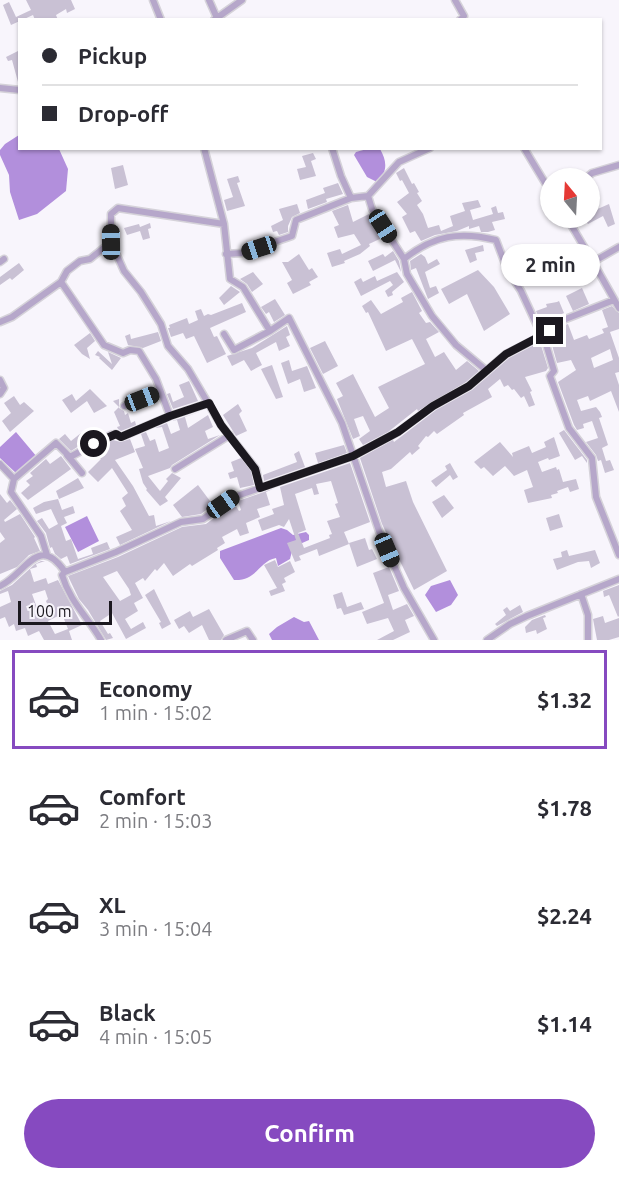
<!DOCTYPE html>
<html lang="en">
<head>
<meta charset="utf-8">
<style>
  body { margin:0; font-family:Ubuntu,sans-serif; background:#f2f2f3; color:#2b2b33; height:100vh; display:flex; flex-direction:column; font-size:22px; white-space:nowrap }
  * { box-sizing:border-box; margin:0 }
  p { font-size:20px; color:#7c7c81 }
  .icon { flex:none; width:33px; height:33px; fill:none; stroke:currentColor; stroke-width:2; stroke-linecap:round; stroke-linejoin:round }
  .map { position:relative; height:640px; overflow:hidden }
  .sheet { display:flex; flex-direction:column; background:#fff; flex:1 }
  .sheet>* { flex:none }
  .top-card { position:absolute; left:18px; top:18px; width:584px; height:132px; border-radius:0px; box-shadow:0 2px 4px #0004; display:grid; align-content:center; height:132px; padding:0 24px; background:#fff }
  .needle { width:39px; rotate:342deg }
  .tools { position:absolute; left:540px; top:168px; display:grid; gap:12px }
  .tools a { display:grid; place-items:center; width:60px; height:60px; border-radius:50%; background:#fff; box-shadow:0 2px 4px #0004; font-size:30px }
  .scale { position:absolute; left:18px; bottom:15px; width:94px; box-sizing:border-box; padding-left:6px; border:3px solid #1b181f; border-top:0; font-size:16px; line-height:21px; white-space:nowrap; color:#1b181f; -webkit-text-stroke:4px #f8f5fc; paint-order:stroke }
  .end { position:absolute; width:27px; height:27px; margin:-14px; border:8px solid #1b181f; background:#fff; box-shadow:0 0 0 3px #fff }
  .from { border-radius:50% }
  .bubble { position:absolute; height:42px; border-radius:21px; background:#fff; box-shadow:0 2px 4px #0004; font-size:20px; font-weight:700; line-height:42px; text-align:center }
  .car { position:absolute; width:18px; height:36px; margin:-18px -9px; border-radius:8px; box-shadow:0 0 4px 2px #0007; background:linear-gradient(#222 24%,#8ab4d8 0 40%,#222 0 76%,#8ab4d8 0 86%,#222 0) }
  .top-card b { display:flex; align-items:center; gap:21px; height:57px; font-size:22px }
  .top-card b+b { border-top:2px solid #e1e1e2 }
  .top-card i { width:15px; height:15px; background:#2b2b33 }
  ul { padding:10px 0 0; list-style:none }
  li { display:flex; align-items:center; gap:18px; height:99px; margin:0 12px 9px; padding:0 12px; border:3px solid transparent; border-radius:0px }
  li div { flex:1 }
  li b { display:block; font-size:22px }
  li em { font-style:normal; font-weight:700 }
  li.active { border-color:#864ac0 }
  li>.icon { width:54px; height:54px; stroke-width:1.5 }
  .primary-button { display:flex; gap:12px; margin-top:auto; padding:12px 24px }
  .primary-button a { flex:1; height:69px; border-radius:36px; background:#864ac0; color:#fff; font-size:24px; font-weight:700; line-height:69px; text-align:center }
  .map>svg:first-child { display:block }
  .water { fill:#b28fdc }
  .building { fill:#c9c1d4; fill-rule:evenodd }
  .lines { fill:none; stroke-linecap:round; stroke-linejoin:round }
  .minor-casing { stroke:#d5d2d9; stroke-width:9 }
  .minor { stroke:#b6a7ca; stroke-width:6 }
  .route { stroke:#1b181f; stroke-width:8 }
</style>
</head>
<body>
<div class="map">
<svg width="619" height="640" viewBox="0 0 619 640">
  <rect width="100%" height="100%" fill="#f8f5fc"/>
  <path class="water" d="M19,135L20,148L59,149L68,169L66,191L37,214L19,220L10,192L9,175L0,155V150L5,144Z
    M367,149H380C387,161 388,172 377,182L367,177L354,155L356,152Z
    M16,432L37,457L17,474L0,458V447Z
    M87,516L99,541L78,552L65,527Z
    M281,528L287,530L293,535L306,532L309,535V540L293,547L290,559L278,566L276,558C259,561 257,581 234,580L220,558V551Z
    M450,580L458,595L451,605L436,612L425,595L431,586Z
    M294,617L304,622L309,621L319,640H272L269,634L277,627Z"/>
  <path class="building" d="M26,0H71L75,9L67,13L66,9L56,15L58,20H35L33,15L11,25L3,5L9,2L16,17L31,10Z
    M20,50V81L18,82L12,60L8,61L6,57Z
    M313,153L316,159L311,161L316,176L300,180L297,169L306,167L302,156Z
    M123,165L128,185L115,189L111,168Z
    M404,168L412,184L414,183L419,192L417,193L422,201L417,205L423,214L428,228L439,225L441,231L453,226L450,216L465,211L462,203L478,200L481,207L470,210L473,220L493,214L491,208L496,206L498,213L503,212L505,219L492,222L495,230L488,232H481L479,226L469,229V226L457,231L435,235L421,241L415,231L410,233L402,217L407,214L397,202L409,193L402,180L400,181L396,173Z
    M238,176L240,182L237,183L245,206L227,211L224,200L233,197L227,179Z
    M338,183L343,194L326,199L327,202L308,209L306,200L325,193L323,188Z
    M590,202L593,211L609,204L615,224L608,227L603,216L588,224L583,218H590Z
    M297,204L300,213L292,217L288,226V232L279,235L277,231L273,232L271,226L283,220L279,209Z
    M348,205L353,222L369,214L384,237L369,244L370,246L360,254L344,261L345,263L332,267L327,253L340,249L342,254L361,245L354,234L338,238L334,227L339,225L332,211Z
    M150,223L151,228L148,229L150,238L143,240L140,231L127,235L124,228L139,224L140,227Z
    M483,245L484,251L475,253L477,260L470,263L465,250Z
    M393,251L399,261L401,272L395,260L373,271L368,261L383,254L385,257Z
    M299,254L309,270L312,268L318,277L309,282L311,285L293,294L287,283L292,280L282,262H288Z
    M421,254L425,257L428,264L437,259L440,264L425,272L430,288L436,286L439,293L428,299L416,268L411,270L410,261Z
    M19,263L24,270L12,280L10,278L0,285V277Z
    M589,265L595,275L576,286L570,273Z
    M478,270L494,287L510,314L484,331L467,294L449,304L441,289Z
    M253,272L263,284L252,292L247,284L240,279Z
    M397,272L404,282L392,292L393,295L388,297L385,291L393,285L390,281L361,296L354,282L361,278L363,282L375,276L377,281Z
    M231,286L240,292L224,305L219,298Z
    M582,288L589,304L573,311L566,296Z
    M412,292L422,311L419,313L426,323L430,322L439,332L426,339L435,357L444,352L456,370L467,361L479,371L466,382L418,411L417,409L388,432L363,445L359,439L370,431L363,416L354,419L360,436L353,439L337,399L343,396L336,383L353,374L375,417L389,408L378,387L425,364L412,339L386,351L368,312L366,313L362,306L371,300L381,314L403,302L401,298Z
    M275,299L285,315L274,322L269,312L266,314L261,307Z
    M557,302L559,301L564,313L549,320L544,329L536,311L547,307L546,304Z
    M242,303L246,312L210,328L214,337L217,336L226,354L207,363L194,336L186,339L183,333L171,337L168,328H170L169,325L187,318L189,324L198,320L195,311L201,309L204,316L208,314L211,315Z
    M612,306L619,313V329L610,332L619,358V372L615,373L619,385V412L611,391L590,401L588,396L577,400L581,411L596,407L600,412L602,417L599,418L608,445L602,448L606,461L610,460L614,470L605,473L601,460L598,461L596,455L586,442L598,438L592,421L583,424L584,428L577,430L574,425L558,382L576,370L571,360L557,363L550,338L555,334L557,328L568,324L574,340L587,335L589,339L604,333L602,329L608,327L602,310ZM610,349L613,360L594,368L591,358Z
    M287,326L290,335L286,337L290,346L279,351L276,342L256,353L262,365L251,371L244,360L232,366L227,356L252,348Z
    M158,332L161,341L143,348L128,345L125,336L130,334L131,339Z
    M90,333L95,341L87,348L90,359L82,354L74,345Z
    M325,341L338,366L323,374L310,348Z
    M540,342L548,368L546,371L525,377L532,391L530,392L535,405L529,407L524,396L521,398L514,389L512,390L508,385L504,387L500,379L488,389L492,397L463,413L464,415L437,434L434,431L428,437L426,436L418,446L420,448L412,455L410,452L391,469L382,472L386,487L406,481L413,502L447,571L414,590L382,524L360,458L393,440L394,442L436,410L472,390L509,358Z
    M98,351L112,364L108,352L121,358L112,370L99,358L100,357L95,355Z
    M289,360L292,371L307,366L316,388L304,392L300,379L288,384L281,363Z
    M272,365L283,397L276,399L261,369Z
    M189,381L198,401L173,409L167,394L170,393L173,402L184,397L179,385Z
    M90,389L107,406L94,413L87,401L71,413L62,400L72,394L76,401Z
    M14,396L20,405L24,402L34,411L10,432L2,421L11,413L4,403Z
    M119,399V408L124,411L125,415L128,413L131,423L135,421L136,425L121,431L118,429L117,427L120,426L114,412L119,407L113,401Z
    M238,404L242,411L239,414L247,431L236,436L223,415Z
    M202,411L185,417L188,428L208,415L213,427L205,431L208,439L220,435L172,465L170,468L148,476L160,491L168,481L166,479L172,473L181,478L165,497L168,501L160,506L146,490L147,489L143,483L139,469L143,468L135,449L145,446L141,434L146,432L150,441L155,439L159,452L169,448L162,427L155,428L167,423L171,434L180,430L177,420L172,421Z
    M564,430L587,460V463L582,456L575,460L559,433Z
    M81,433L85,438L77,444L79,446L71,451L59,439L65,434L71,441Z
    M554,437L560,456L549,460L548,458L538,462L542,472L556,467L557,470L559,469L563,482L576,479L579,489L570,492L568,487L557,491L558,493L551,495L552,498L528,503L524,490L533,487L527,470L514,476L505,466L493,476L484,467L481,469L474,462L500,442L513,457L512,453L529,446L532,453L546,447L544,442Z
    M130,439L135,452L115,460L133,486L149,516L154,515L156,526L171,521L120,545L116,537L132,530L120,511L126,506L122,498L128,493L112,468L98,482L88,472L101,459L98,457L107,450L104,445L113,440L121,442Z
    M344,445L347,453L318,463L315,453Z
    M299,451L305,467L264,481L263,475L297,462L294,454Z
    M61,456L71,469L28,500L21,493L30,485L26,481L33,476L30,473L46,459L50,464Z
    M241,458L251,471L254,485L240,488L237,477L230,479L228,473L234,471L231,462Z
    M350,463L370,522L344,532L349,544L319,556L317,549L299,556L301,560L295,562L287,543L296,540L289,519L284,527L279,525L262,531L258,520L274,514L272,509L284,505L280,487ZM331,481L338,503L335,504L340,517L327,521L332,534L329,535L330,538L304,548L298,533L306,530L295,494L312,488L314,495L319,494L316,484Z
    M450,463L458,477L453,480L450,475L436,487L431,481L447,470L445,466Z
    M78,478L84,488L59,499L56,491Z
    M198,485L213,505L201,514L182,517L173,505Z
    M275,488L266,492L270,505L257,509L260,517L246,523L249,533L240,536L237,529L222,537L225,543L217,548L218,550L192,566L190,564L173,576L164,563L157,571L155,569L145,581L143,578L135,583L143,598L134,603L138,611L125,619L131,629L143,622L146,628L126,639L112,613L100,621L108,634L110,633L113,638L106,640L88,610L79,599L68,576L118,557L182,527L206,524L234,503L239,511L241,510L238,501ZM117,571L129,589L131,595L120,601L103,577Z
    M0,494L7,503L10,500L17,509L4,520L5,522L20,514L35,537L34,538L40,551L29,555L17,567L0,574V543L5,539L0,532Z
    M444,495L454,508L442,518L432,502Z
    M58,499L62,510L73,506L75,513L64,517L67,523L61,526L66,541L71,539L78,559L93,554L91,548L107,542L110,549L70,564L67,556L61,559L55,554L52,547L50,548L46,533L37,521L42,518L49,529L58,524L51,509L36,514L33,508L44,502Z
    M559,514L563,527L550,531L546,518Z
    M365,538L369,550L372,549L377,559L357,567L349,543Z
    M567,550L569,556L595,550L600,563L591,568L589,561L578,562L557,570L553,559L562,557L561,552Z
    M275,560L278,567L290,561L295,572L284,578L286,582L282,584L285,591L271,596L269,591L277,588L264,565Z
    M41,561H45L36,564L37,567L30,569L34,582L46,578L48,584L58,580L82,625L69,631L72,640H44L39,631L28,636L25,628L16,631L14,624L9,627L5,617L0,619V607L11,602L8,591L0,594V591L12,585L35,564ZM45,590L48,599L46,601L50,611L40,616L32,594ZM62,614L68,629L55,634L48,621Z
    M389,567L399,591L388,595L393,610L407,604L414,616L405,620L410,632L393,640H377L394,631L388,618L367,624L362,612L384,603L373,573Z
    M619,585V616L618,617L609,595L604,597L603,591Z
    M154,589L171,624L162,629L159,623L161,622L145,595Z
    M342,592L347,607L361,602L364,609L344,615L341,608L337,609L333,595Z
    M520,605L523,612L497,626L495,624L506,615L503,610L507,607L510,611Z
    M209,609L224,635L221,640H209L202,625L189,633L184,626L179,629L174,620L190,611L193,617Z
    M545,615L546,617L543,618L547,629L537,634L536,630L526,633L525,627L532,620Z
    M603,616L605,623L619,618V637L609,640H597L593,619Z"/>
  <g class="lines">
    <defs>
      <path id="minor" d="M153,0L161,20
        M209,0L217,18
        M455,0L464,16L460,20
        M214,20L242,0
        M0,88L20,90
        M204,148L224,224L230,279L243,287L270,331L234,350L224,334
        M332,148L341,176L351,198
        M524,148L550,191
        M586,178L592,173L619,165
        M368,196L372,209L404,259L407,274L432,316L456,345L487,371
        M567,218L593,262L619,247
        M111,242V214L118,208L224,224
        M226,254L242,253L292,236L296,220L351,198L368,196L399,162L430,148
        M404,259C434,235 460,231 496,240L507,269L521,291L541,334
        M0,262L4,259
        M593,262L619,308
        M61,282L104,345L123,353L130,350L139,351L156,379L170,416
        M0,322L12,317L61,282L67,271L80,261L90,259L111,242L124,271L141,292L161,324L168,346L188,369L221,425L256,469L260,488
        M270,331L289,318L342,423L379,531L404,588L434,640
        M543,334L554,371L550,376L569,428L592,458L596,497L619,555
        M0,380L4,388L0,394
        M124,406L161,392
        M67,455L82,473
        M0,464L14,479L11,492L41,536L47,555
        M175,469L230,435
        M14,479L56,443L70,457L111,435L116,434L121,437L170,416L209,403
        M65,572L116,552L181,522L203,519L234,497L353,456L398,432L433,406L469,386L506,354L551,331L553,324L614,300
        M0,586C25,575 38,532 65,572L62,575C70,602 88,617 101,640
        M581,594L588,615V640
        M226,640L247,631L253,640
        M487,640L510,624L527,616L619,579"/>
    </defs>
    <use href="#minor" class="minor-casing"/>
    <use href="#minor" class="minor"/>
  </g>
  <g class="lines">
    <path class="route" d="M94,444L116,434L121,437L170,416L209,403L221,425L255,469L260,488L353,456L398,432L433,406L469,386L506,354L550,331"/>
  </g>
</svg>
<div class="tools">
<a><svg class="needle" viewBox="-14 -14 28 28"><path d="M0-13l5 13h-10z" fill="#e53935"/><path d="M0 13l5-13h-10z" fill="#7c7c81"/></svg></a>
</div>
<div class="scale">100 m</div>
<i class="end from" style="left:94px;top:444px"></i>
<i class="end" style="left:550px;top:331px"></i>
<div class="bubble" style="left:501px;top:244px;width:99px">2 min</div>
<i class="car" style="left:383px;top:226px;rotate:147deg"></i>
<i class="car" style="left:111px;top:242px;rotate:359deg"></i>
<i class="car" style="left:259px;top:248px;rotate:252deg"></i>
<i class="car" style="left:142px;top:399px;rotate:69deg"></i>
<i class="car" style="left:223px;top:504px;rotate:55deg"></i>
<i class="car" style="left:387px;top:550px;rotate:157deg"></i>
<div class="top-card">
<b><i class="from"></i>Pickup</b>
<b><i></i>Drop-off</b>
</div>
</div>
<section class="sheet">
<ul>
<li class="active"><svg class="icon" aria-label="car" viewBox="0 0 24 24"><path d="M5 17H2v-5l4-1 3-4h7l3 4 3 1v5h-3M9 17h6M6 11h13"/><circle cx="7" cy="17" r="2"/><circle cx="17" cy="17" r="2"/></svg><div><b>Economy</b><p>1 min · 15:02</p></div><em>$1.32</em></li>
<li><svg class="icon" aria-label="car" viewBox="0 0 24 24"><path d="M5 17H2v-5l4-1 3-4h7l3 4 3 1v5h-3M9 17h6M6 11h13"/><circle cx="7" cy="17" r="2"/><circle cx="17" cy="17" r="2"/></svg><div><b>Comfort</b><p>2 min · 15:03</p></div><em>$1.78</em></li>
<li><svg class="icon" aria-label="car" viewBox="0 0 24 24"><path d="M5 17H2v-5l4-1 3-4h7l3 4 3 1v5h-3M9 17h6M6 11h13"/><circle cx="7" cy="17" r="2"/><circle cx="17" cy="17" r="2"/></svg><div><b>XL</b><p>3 min · 15:04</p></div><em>$2.24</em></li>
<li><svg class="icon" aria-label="car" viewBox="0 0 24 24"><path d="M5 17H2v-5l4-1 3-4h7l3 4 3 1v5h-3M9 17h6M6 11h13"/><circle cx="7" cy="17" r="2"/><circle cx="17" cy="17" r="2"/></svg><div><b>Black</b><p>4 min · 15:05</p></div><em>$1.14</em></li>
</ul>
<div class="primary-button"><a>Confirm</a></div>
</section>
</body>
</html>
